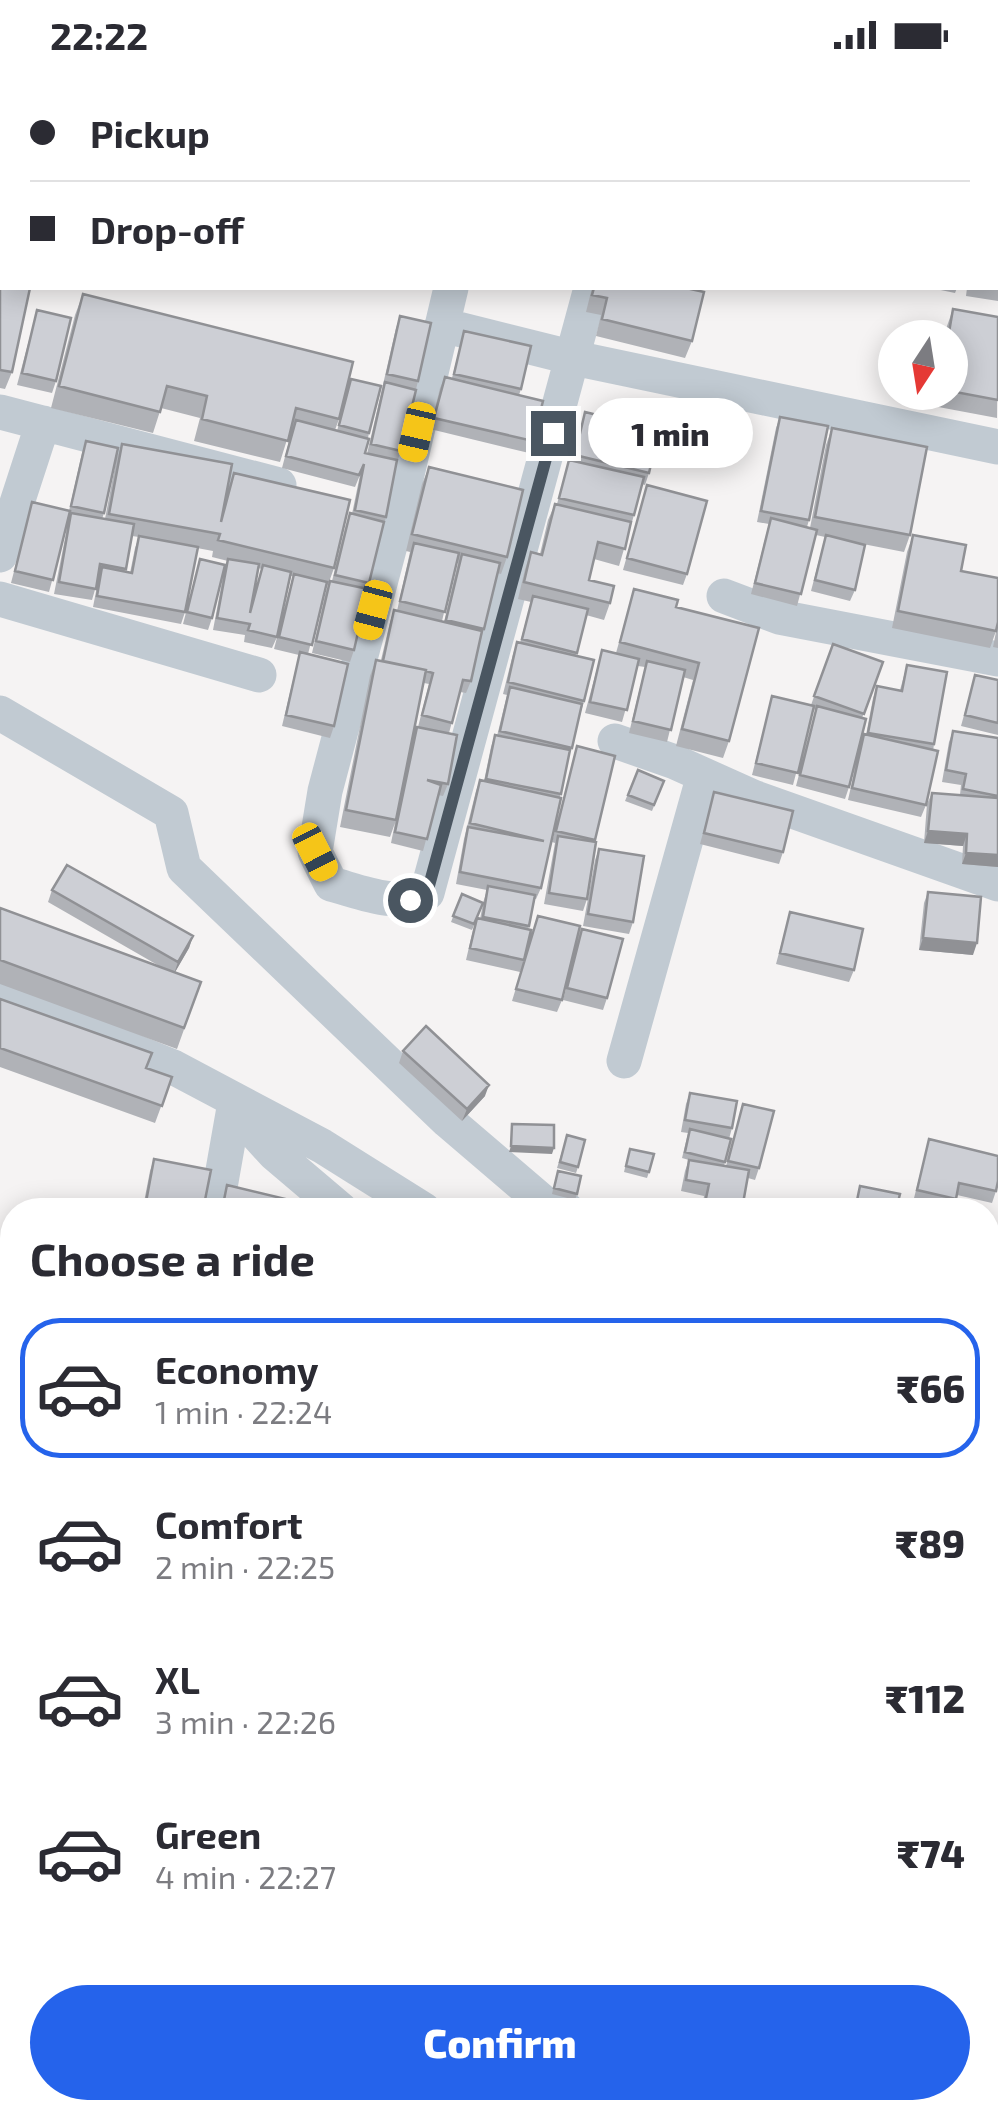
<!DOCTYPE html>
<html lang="en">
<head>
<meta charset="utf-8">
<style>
  body { margin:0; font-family:"Exo 2",sans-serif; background:#f2f2f3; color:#2b2b33; height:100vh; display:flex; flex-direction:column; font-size:38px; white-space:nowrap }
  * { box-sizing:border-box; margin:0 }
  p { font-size:32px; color:#7c7c81 }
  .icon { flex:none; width:55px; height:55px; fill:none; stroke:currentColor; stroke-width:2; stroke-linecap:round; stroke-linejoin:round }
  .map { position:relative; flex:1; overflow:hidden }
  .panel { position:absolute; left:0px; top:1128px; width:1000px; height:922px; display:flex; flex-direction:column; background:#fff; border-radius:40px 40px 0 0; box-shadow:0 5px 25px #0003 }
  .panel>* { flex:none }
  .banner { position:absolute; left:0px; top:0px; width:1000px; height:220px; box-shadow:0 5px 25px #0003; display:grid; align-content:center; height:220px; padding:0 30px; background:#fff }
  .needle { width:65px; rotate:192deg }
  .fabs { position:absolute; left:878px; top:250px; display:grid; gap:20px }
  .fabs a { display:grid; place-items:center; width:90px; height:90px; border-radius:50%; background:#fff; box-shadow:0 5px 25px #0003; font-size:50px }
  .end { position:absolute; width:45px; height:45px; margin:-22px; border:12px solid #4a5661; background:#fff; box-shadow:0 0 0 5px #fff }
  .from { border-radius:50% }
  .bubble { position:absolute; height:70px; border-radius:35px; background:#fff; box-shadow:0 5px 25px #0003; font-size:32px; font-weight:800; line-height:70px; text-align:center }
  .car { position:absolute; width:30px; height:60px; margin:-30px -15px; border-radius:12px; box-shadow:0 0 8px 2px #0007; background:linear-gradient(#f5c518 24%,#345 0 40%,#f5c518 0 76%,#345 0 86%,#f5c518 0) }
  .banner b { display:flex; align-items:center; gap:35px; height:95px; font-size:38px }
  .banner b+b { border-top:2px solid #e1e1e2 }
  .banner i { width:25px; height:25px; background:#2b2b33 }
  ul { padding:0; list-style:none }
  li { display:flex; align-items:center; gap:30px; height:140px; margin:0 20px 15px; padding:0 10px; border:5px solid transparent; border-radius:40px }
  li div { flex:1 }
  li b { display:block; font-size:38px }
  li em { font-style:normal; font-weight:800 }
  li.selected { border-color:#2563eb }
  li>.icon { width:90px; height:90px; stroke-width:1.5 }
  h2 { padding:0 30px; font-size:45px; line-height:120px }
  .cta { display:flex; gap:20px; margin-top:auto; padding:20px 30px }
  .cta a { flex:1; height:115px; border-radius:60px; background:#2563eb; color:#fff; font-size:40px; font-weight:800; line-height:115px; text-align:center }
  .status { display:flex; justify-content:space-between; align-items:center; height:70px; padding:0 50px; background:#fff; direction:ltr }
  .status svg { height:28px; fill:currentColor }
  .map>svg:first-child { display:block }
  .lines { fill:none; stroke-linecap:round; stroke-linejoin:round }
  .street { stroke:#c1cad2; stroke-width:35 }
  .wall { fill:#b0b2b7; fill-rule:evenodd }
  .shaded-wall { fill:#909195 }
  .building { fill:#cdcfd5; stroke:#909195; stroke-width:2.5 }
  .route { stroke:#4a5661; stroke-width:12 }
</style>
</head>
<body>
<div class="status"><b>22:22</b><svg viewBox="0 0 49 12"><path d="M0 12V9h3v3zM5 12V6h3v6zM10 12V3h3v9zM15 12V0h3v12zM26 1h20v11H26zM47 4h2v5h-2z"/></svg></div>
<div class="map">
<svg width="998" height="2049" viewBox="0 0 998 2049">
  <rect width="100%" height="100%" fill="#f5f3f3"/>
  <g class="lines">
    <path class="street" d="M242,0L253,2
      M502,2V0
      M645,2V0
      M451,218L392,468L325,721L315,782L331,814C364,823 395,837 427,823L591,218
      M442,255L574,288L998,377
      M0,342L279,415
      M0,485L43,353
      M724,526L779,547L998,589
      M0,529L259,605
      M0,643L171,743L184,798L448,1051L544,1133L567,1140
      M615,671L675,692L753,727L998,814
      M0,927L173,997L322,1076L424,1140
      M624,991L704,705
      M234,1039L275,1084L341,1140
      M216,1140L234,1038
      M0,1331L12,1333
      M988,1492L998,1348
      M0,1540L12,1543
      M270,2038L345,2049
      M742,2038L747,2049
      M821,2049L823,2038
      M894,2049L895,2044L964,2049"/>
  </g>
  <path class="wall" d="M757,0H838L837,2H757Z
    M0,147L12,302L5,319L0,318Z
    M998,172V231L966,226L967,218H998Z
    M592,218H699L692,271L685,288L596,266L601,245L586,242Z
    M931,218H957L955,223Z
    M83,224L339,349L335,360L337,361L351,309L369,363L365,383L367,384L396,258L400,246L418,311L401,381L397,392L386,447L367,519L354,580L350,592L312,583L326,522L330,511H332L346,455L350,443L352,444L360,405L355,417L282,398L292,360H290L280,392L194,371L200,348L161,338L153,363L51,338L75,245Z
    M953,239L998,247L997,348L933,336L936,322H950V268H945L947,256Z
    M37,240L56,311L52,323L17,315Z
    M464,261L521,319L519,325L533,371L529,383L430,359L440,318L445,307L452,308Z
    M585,342L649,403L645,415L642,414L634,445L619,496L594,489L589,510L610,533L604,550L586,545L576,586L584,631L568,688L541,818L536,829H535L528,860L526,884L538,846L562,930L557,942L512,931L523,895L520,902L466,890L473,860L477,848L480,849L483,834L472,860L451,852L462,824L483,833L487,820L456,814L464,769L476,721L480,710L484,711L491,677L495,665L497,666L507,625L503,624L513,584L517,572L520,573L531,532L518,529L525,499L531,482L540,484L548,450L555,434H557L569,390H572Z
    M780,347L809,450L807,457L810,458L826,375L832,358L910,465L904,482L863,474L855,520L850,531L811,521L825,467L816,465L797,536L751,524L769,454L757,452L776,358Z
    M86,371L116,390L122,374L224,435L234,403L334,498L328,515L326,514L308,584L334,656L330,668L282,656L299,585L274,579L293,506H291L277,567L272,578L244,572L245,565L213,560L224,501L228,491L212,487L213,481L197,478L185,542L181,554L93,537L99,506L92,530L54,524L69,448L49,522L11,513L32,432L69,441L82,383ZM116,391L105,449H102L104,443ZM132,466L139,467L135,478L130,503L125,502ZM258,498L262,499L252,531Z
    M429,397L507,487L501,504L497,503L471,611L466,623L460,622L449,663L448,714L443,726L438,725L423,781L391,773L395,753L390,767L340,757L370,606L376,590H381L390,552L394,540L397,541L410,482L406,481L422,414ZM456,493H458L444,552L442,551ZM424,613L429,614L418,657L427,659L417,657L412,669Z
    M647,415L687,504L683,515L623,500Z
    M913,465L961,501L996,561L990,578L892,558L907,482Z
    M200,489L212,548L208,560L183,554Z
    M634,519L676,537L729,671L723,688L676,676L693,610L683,607L667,672L629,663L645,597L638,596L622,652L585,643L602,580L616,583Z
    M998,552V578L993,577Z
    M833,574L883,592L862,648L849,717L845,729L796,716L816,640L813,639L793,715L752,705L772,626L811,635Z
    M907,595L934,674L926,735L921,747L848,730L860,676L864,664L866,665L873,628L877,616L900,620Z
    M975,605L998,610V665L961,656Z
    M953,661L998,668V797L962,794L963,776L924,773L927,734L932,723L960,725L961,715L942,712L949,672Z
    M577,676L615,686L594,772L587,829L583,841L544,834L555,773L552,772Z
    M638,700L664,711L652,741L625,731Z
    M714,722L783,782L779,794L700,774Z
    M599,779L633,852L629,864L583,856L595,790Z
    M52,820L193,866L189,878L175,902L201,912L177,979L0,914V838L161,897L48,832Z
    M928,822L973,885L919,880L924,833Z
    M790,842L854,900L849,912L776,894Z
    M582,859L607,928L603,940L563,930Z
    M0,929L146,998L172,1007L155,1053L0,997Z
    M403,981L485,1026L462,1051L399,993Z
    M690,1023L732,1058L729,1069H731L724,1096H726L743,1034L759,1098L755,1110L748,1108L742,1140H702L704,1126L681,1121L685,1101L689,1090L682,1088L688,1063L681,1062L686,1034Z
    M567,1065L578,1097L576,1103L557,1098Z
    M929,1069L996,1121L992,1133L957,1125L952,1140H949L913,1132Z
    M628,1085L649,1102L647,1108L624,1102Z
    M154,1089L203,1140H135L139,1131L144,1132L150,1101Z
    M556,1107L577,1124L575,1130L552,1124Z
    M0,1205L11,1294L7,1306L0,1304Z
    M0,1335L12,1338V1444L0,1441Z
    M993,1609H998V1733L988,1731V1713L995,1676L988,1675V1631Z
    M0,1881L12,1883V1980L0,1978Z
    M998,1923V1981L988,1979Z
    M998,1999V2049H968L971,2040L976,2041V2038H988Z
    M334,2038H352L351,2042Z
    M396,2038H431L429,2044Z
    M432,2038H490L487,2048Z
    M525,2038H559L557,2044Z
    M611,2038H672L668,2049H661Z
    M943,2038H970L967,2045L943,2040Z"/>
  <path class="shaded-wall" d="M928,761L967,764L963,776L924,773Z
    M966,783L998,785V797L962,794Z
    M193,866L189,878L174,904L178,892Z
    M923,868L977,873L973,885L919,880Z
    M489,1015L485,1026L462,1051L467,1039Z
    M511,1076L554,1078L552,1084L509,1082Z"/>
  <path class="building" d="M133,0H152L162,2H133Z
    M414,0H457L456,2H414Z
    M461,0H502L501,2H460Z
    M540,0H618L617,2H539Z
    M759,0H801L800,2H763L759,1Z
    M0,147L2,148V218H30L12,302L0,300Z
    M594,218H686L704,222L692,271L602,249L607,228L592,225Z
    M83,224L353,292L339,349L296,338L288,371L202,349L207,326L167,316L160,342L59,316Z
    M953,239L998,247V330L950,321V268H948Z
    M37,240L71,248L56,311L22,303Z
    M400,246L431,253L418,311L387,304Z
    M464,261L531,276L521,319L454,304Z
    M445,307L543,331L533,371L434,348Z
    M351,309L381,316L369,363L339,355Z
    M385,312L416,320L401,381L371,374Z
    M585,342L659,360L649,403L575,385Z
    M780,347L828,356L809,450L761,441Z
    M296,350L369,369L365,383L397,390L386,447L355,440L364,394L359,405L286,386Z
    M832,358L927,377L910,465L815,447Z
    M86,371L118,378L104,443L71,436Z
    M122,374L232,394L221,452L234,403L350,430L334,498L218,470L220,464L109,444Z
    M569,390L644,407L634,445L559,428Z
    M429,397L523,420L507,487L412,464Z
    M647,415L707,431L687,504L627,488Z
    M32,432L70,441L53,510L15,501Z
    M555,434L631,452L625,479L598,472L589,510L614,516L610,533L524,512L531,482L542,485Z
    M71,443L134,454L126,499L100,494L96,519L59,512Z
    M350,443L384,452L369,513L335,505Z
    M771,448L817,460L801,524L755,513Z
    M826,465L865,475L855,520L815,510Z
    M913,465L966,475L961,501L998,508V552L996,561L898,541Z
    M139,466L198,477L185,542L97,526L102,497L132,503Z
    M414,473L459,483L445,542L400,531Z
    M462,484L500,493L484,559L446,550Z
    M200,489L225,495L212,548L187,542Z
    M228,489L259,494L250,543L263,495L291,502L277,567L248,560L250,554L217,548Z
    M294,504L327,512L312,575L279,567Z
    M330,511L368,519L354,580L316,571Z
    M634,519L678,530L676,537L759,558L729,671L682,659L699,593L620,572Z
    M533,526L588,539L577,583L522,569Z
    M394,540L482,561L471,611L463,610L452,653L422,645L433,603L426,601V600L383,591Z
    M517,572L594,590L584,631L508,612Z
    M833,574L883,592L864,644L814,626Z
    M602,580L639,589L627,640L590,632Z
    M300,582L348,594L334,656L286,645Z
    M376,590L426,600L396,750L346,740Z
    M647,591L685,600L671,660L633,651Z
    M907,595L947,602L934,674L868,663L877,616L902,621Z
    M975,605L998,610V653L965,645Z
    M510,617L582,634L572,678L500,661Z
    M772,626L814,636L798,703L756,693Z
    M817,636L866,649L849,717L800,705Z
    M417,657L457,665L448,714L427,710L441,715L427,769L395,762Z
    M953,661L998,668V726L963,719L966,704L946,700Z
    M864,664L938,681L926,735L852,718Z
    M495,665L570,680L561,724L486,709Z
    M577,676L615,686L595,770L556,761Z
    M638,700L664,711L654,735L628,725Z
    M480,710L561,728L541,818L460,802L468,757L544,771L470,753Z
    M714,722L793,741L783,782L704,763Z
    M932,723L998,728V785L966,783L967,764L928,761Z
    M558,766L596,772L587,829L549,823Z
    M599,779L644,786L633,852L588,844Z
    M67,795L193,866L178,892L52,820Z
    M488,816L535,825L529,856L483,847Z
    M928,822L981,827L977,873L923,868Z
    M462,824L483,833L474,854L453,846Z
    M0,838L201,912L184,958L0,890Z
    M790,842L863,859L854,900L780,883Z
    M538,846L580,856L562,930L516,919Z
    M477,848L531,860L524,890L470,878Z
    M582,859L623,869L607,928L567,918Z
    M0,929L152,983L146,998L172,1007L162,1036L0,978Z
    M426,956L489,1015L467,1039L403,981Z
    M690,1023L737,1031L732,1058L685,1050Z
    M743,1034L774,1041L759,1098L728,1091Z
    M512,1054L554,1055V1078L511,1076Z
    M690,1059L731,1069L725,1092L685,1082Z
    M567,1065L585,1070L578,1097L560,1092Z
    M929,1069L998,1086V1111L996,1121L959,1113L956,1129L917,1120Z
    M630,1079L654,1084L649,1102L626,1096Z
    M154,1089L211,1100L203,1140H192L146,1132Z
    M689,1090L749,1100L742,1139L705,1133L709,1114L686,1110Z
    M558,1101L581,1106L577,1124L554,1118Z
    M227,1115L306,1134L305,1140H222Z
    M860,1116L900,1124L896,1140H855Z
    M139,1131L184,1140H137Z
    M988,1184L997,1185L990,1227H988Z
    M0,1205L12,1208L11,1294L0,1292Z
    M988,1227L998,1228V1240L988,1305Z
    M0,1335L12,1338V1426L0,1423Z
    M993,1609H998V1664L988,1663V1645Z
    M998,1670V1715L991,1714Z
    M988,1818L998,1820V1834L991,1873H988Z
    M0,1881L12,1883V1962L0,1960Z
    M998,1933V1968L991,1967Z
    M0,1992L12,1994V2038H44L42,2049H0Z
    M988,1997L998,1999V2041L979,2038H988Z
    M55,2038H108L106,2049H54Z
    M128,2038H169L167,2049H126Z
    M174,2038H216L214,2049H172Z
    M250,2038H274L329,2049H248Z
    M676,2038H724L721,2049H673Z
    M770,2038H818L815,2049H780L768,2046Z
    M971,2040L998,2047V2049H969Z
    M841,2043L857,2049H839Z"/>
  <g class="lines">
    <path class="route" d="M410,830L427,823L553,363"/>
  </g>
</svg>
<div class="fabs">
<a><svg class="needle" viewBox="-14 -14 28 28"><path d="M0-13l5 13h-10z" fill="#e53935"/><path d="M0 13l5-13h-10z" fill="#7c7c81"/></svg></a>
</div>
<i class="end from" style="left:410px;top:830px"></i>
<i class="end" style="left:553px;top:363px"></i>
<div class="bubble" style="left:588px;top:328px;width:165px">1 min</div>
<i class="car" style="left:417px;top:362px;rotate:193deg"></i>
<i class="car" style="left:373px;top:540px;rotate:195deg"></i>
<i class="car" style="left:315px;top:782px;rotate:153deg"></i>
<div class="banner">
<b><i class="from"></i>Pickup</b>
<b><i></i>Drop-off</b>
</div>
<section class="panel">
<h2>Choose a ride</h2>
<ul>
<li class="selected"><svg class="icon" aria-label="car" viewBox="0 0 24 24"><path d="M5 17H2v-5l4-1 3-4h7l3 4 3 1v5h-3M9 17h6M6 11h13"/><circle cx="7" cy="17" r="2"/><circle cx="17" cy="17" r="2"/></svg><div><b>Economy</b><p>1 min · 22:24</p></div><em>₹66</em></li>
<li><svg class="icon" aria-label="car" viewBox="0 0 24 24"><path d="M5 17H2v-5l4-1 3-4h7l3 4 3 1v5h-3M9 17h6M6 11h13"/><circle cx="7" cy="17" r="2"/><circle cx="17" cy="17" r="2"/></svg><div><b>Comfort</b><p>2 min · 22:25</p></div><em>₹89</em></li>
<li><svg class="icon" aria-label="car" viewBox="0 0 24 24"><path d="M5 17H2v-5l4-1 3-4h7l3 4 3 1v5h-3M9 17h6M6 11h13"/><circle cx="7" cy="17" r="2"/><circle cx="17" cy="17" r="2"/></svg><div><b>XL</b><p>3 min · 22:26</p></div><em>₹112</em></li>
<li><svg class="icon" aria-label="car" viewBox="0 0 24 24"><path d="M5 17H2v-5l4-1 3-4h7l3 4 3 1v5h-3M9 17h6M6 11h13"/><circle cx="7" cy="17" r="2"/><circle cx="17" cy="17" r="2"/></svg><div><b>Green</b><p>4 min · 22:27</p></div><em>₹74</em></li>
</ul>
<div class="cta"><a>Confirm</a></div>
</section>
</div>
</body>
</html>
